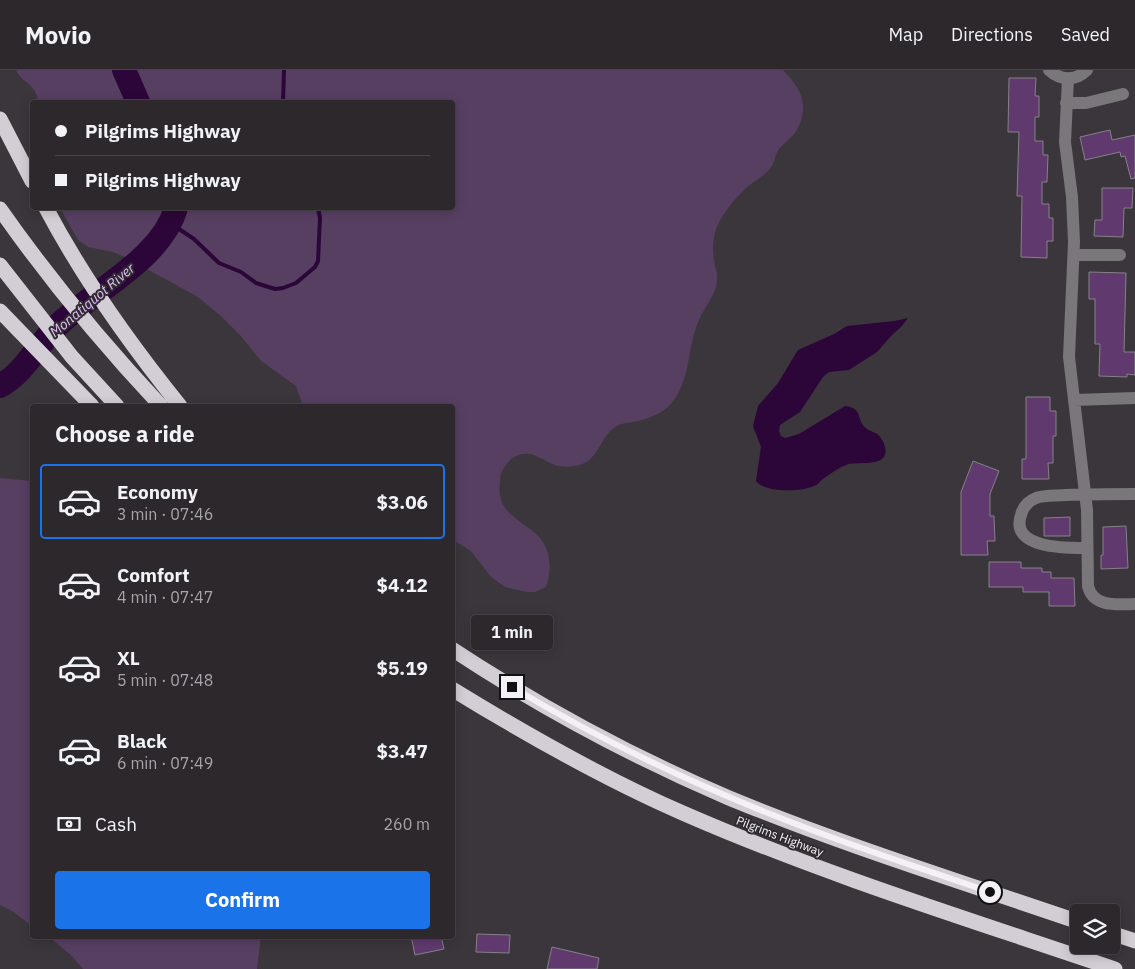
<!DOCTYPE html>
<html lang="en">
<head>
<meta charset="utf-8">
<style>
  body { margin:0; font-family:"IBM Plex Sans",sans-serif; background:#343034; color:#f1f3f6; height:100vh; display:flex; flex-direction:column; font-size:19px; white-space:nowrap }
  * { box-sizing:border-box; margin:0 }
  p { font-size:16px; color:#a6a6a9 }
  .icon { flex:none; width:28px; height:28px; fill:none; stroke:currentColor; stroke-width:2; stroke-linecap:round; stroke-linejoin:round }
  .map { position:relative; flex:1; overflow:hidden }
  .details { position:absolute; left:30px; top:334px; width:425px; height:535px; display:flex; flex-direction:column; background:#2c282c; border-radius:5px; box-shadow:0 2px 12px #0003,0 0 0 1px #484448 }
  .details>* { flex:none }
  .hud { position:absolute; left:30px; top:30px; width:425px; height:110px; border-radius:5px; box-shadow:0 2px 12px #0003,0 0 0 1px #484448; display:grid; align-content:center; height:110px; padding:0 25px; background:#2c282c }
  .tools { position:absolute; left:1070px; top:834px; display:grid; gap:10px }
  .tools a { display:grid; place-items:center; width:50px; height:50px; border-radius:5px; background:#2c282c; box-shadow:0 2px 12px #0003,0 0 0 1px #484448; font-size:25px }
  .end { position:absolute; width:22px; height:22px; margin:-11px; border:6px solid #f3f1f5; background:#111; box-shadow:0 0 0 2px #111 }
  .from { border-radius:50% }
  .bubble { position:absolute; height:35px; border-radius:5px; background:#2c282c; box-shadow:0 2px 12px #0003,0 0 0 1px #484448; font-size:16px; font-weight:800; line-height:35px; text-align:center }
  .hud b { display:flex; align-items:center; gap:18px; height:48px; font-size:19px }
  .hud b+b { border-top:1px solid #484448 }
  .hud i { width:12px; height:12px; background:#f1f3f6 }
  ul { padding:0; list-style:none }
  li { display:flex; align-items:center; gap:15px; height:75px; margin:0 10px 8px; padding:0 15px; border:2px solid transparent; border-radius:5px }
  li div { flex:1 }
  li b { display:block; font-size:19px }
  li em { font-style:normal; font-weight:800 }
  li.on { border-color:#1a73e8 }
  li>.icon { width:45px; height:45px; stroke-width:1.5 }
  h2 { padding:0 25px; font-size:22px; line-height:60px }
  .pay { display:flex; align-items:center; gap:12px; height:55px; padding:0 25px; font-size:19px }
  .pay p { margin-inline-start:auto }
  .primary-button { display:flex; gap:10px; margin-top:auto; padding:10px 25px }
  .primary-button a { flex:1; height:58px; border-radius:5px; background:#1a73e8; color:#fff; font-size:20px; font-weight:800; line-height:58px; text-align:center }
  header { display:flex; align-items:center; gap:30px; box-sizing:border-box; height:70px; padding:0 25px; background:#2c282c; border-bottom:1px solid #484448 }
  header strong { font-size:24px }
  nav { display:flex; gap:28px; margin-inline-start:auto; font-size:18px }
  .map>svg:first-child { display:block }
  .green { fill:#573f62 }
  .water { fill:#2c0639 }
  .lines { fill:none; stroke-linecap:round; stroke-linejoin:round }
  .stream { stroke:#2c0639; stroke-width:4 }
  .river { stroke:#2c0639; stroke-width:24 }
  .building { fill:#603a6f; stroke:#858187 }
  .minor { stroke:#79777a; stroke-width:12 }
  .highway { stroke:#d3ced5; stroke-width:15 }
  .route { stroke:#f3f1f5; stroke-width:6 }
  .labels { text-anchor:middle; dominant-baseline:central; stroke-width:4; stroke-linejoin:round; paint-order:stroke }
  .street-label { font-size:12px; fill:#f3f1f5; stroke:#2f2c31 }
  .water-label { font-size:14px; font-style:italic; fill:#e8bbfb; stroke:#2f2c31 }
</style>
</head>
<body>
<header>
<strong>Movio</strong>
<nav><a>Map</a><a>Directions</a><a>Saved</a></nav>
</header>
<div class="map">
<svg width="1135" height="899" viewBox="0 0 1135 899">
  <rect width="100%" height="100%" fill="#3a363b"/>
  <path class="green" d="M16,0H783C801,19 810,34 797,60C793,67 784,73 779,79C775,84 775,91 772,96C765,106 754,111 746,118C738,126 728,137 722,147C713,161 712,175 714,191C715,197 718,203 717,209C717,224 705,236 699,250C686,278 692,313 668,337C659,345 644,350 633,352C629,353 623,353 619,355C599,363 600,395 573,396C567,397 560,397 555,395C549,393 544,389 538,387C523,379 508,387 502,402C500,405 500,410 500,413C496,444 521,449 539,467C551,480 552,501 546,517L535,522H527L505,517L491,507L471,481L453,470L452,336H303L296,316L261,291L240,265L223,248L198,227L125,187L113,182L88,177L78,170L60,138H452V32H39C34,11 22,14 16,0Z
    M0,408L32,411V856L12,841L0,835Z
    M48,866H261L257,899H83L72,886Z"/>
  <path class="water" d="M908,248L902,256L891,266L877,282L849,300L829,302L823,307L800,342L780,355L779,361L781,366L785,368L799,364L845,336C864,338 855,350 867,359C870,361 874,362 877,364C881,367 884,372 885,377C890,399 857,390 846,395C838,398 830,404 823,409C820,411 818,415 814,416C801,422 765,423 756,411L761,377L753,356L758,336L778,313L798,280L834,264L847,256L894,251Z"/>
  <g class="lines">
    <path class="stream" d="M283,32L284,0
      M170,153L194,169L219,193L241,202L256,213L275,219L283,218L296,213L315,197L318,191L320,148L318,138"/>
    <path class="river" d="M124,0L138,32
      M0,316C25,302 36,277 55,258C92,221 161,190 176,138"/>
  </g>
  <path class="building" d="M1009,8H1036L1035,26H1039V47H1035V71H1043V85H1048L1047,112H1042V134H1049V148H1053V171H1047V188L1021,187L1022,126H1017L1019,62H1008Z
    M1110,60L1112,70L1135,65V108L1131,109L1125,86L1121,87L1120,82L1085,90L1080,67Z
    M1102,118H1133L1132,138H1124L1123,167L1094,166L1095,150H1102Z
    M1089,202L1126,203L1124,282H1135V305L1127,304V307L1099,306L1100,274H1095V229H1089Z
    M1026,327H1050V341H1056V366H1053V393H1048L1049,409H1022V389H1026Z
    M973,391L999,401L990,424V446H994L995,471H987L988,485H961V422Z
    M1070,447V466H1044V448Z
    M1126,456L1128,498L1101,499V485H1103V457Z
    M989,492H1021V498H1042V502H1051V508H1074L1075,536H1049V522H1023V517H989Z
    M477,864L510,865L509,883L476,882Z
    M411,866H441L444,879L415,885Z
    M552,877L599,888L597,899H547Z"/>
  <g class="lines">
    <path class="minor" d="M1049,0C1061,11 1076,11 1087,0
      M1068,9L1065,72L1072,127L1074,172L1069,287L1087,440L1088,516C1093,538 1118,534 1135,534
      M1066,33H1086L1123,24
      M1074,185H1120
      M1074,330L1135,328
      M1087,478C1068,478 1009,479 1021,445C1023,437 1028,431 1036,428C1045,425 1056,426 1066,425C1089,424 1112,424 1135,424"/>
    <path class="highway" d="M0,49L32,111
      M46,138C83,208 130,274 180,336
      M0,139C49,209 103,274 161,336
      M0,195L72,287L117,336
      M0,241L92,336
      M452,579C540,637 633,687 729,728C843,775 962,812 1079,852
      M452,619C527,665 604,709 685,744C825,805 971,850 1115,899
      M1111,863L1135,871"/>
  </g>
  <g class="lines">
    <path class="route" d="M512,617C595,667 682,709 773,745C844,774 918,797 990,822"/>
  </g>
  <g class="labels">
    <g class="street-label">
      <text transform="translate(780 766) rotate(21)">Pilgrims Highway</text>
    </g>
    <g class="water-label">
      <text transform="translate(92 230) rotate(-40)">Monatiquot River</text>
    </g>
  </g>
</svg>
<div class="tools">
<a><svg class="icon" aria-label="layers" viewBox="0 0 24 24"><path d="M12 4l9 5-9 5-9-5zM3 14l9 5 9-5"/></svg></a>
</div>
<i class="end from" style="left:990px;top:822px"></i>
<i class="end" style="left:512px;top:617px"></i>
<div class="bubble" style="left:471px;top:545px;width:82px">1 min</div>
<div class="hud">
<b><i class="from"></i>Pilgrims Highway</b>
<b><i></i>Pilgrims Highway</b>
</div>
<section class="details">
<h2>Choose a ride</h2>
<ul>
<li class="on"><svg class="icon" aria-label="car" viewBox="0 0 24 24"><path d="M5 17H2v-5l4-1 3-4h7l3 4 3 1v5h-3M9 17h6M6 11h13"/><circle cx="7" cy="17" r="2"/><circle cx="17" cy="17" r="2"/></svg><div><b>Economy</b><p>3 min · 07:46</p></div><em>$3.06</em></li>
<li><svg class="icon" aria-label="car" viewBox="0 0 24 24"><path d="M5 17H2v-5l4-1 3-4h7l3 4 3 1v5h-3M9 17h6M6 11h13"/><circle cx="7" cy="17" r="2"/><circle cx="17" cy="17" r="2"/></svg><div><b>Comfort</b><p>4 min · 07:47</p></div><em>$4.12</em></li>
<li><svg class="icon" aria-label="car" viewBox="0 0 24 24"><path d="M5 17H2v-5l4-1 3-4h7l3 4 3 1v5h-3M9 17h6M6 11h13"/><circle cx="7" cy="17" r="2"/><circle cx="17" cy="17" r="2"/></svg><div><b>XL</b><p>5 min · 07:48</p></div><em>$5.19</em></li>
<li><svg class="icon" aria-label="car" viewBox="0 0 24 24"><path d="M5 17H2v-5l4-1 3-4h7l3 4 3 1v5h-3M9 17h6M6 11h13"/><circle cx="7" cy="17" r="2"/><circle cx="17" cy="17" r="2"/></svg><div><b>Black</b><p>6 min · 07:49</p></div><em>$3.47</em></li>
</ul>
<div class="pay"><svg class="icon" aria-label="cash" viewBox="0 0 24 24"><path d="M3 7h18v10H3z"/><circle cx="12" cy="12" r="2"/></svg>Cash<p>260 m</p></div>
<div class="primary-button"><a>Confirm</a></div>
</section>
</div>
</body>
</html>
